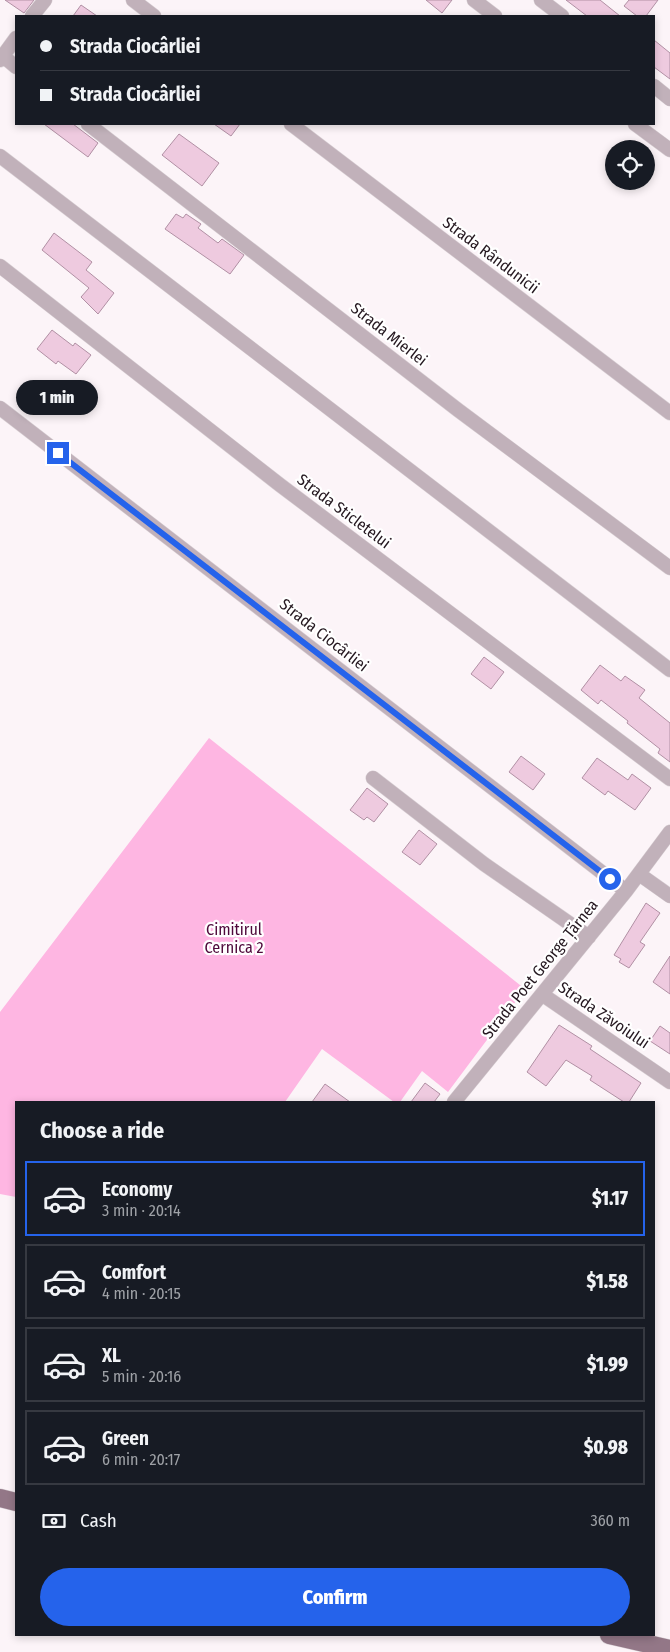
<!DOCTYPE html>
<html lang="en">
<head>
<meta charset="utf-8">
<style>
  body { margin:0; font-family:"Fira Sans Condensed",sans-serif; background:#242831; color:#f1f3f6; height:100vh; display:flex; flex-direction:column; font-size:19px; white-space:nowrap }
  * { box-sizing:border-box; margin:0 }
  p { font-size:16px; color:#9ea1a6 }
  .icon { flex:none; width:28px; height:28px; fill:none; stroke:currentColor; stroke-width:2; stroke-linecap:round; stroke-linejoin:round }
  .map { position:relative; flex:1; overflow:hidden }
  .details { position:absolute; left:15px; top:1101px; width:640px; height:535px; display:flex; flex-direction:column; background:#171b24; border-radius:0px; box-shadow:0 2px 8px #0003 }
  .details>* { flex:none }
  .banner { position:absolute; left:15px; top:15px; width:640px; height:110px; border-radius:0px; box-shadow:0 2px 8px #0003; display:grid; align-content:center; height:110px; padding:0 25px; background:#171b24 }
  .buttons { position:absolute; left:605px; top:140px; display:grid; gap:10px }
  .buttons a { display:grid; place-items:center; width:50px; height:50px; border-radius:50%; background:#171b24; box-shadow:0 2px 8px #0003; font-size:25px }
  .end { position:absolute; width:22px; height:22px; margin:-11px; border:6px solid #2563eb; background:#fff; box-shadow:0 0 0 2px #fff }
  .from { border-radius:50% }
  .bubble { position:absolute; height:35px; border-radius:18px; background:#171b24; box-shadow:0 2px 8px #0003; font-size:16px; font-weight:800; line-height:35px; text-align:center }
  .banner b { display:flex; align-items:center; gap:18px; height:48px; font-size:19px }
  .banner b+b { border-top:1px solid #363941 }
  .banner i { width:12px; height:12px; background:#f1f3f6 }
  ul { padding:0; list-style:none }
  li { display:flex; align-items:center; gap:15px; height:75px; margin:0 10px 8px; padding:0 15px; border:2px solid #363941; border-radius:0px }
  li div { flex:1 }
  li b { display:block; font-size:19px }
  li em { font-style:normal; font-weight:800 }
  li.active { border-color:#2563eb }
  li>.icon { width:45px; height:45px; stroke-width:1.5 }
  h2 { padding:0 25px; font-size:22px; line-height:60px }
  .pay { display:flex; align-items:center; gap:12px; height:55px; padding:0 25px; font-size:19px }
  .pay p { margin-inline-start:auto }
  .primary-button { display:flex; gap:10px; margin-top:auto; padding:10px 25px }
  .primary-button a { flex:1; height:58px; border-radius:30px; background:#2563eb; color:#fff; font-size:20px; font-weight:800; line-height:58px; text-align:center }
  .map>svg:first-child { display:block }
  .green { fill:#feb6e2 }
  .building { fill:#eecadf; stroke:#b190a4 }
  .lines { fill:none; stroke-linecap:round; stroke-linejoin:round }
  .minor-casing { stroke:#d9d1d5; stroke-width:15 }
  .major-casing { stroke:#d9d1d5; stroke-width:19 }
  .minor { stroke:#c1b1ba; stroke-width:14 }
  .major { stroke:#937787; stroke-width:18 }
  .route { stroke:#2563eb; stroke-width:6 }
  .labels { text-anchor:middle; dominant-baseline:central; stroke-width:4.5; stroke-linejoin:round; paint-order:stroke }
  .street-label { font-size:16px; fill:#24171f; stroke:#fff }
  .park-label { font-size:16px; fill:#4f093b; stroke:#fff }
</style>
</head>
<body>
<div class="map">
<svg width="670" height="1652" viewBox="0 0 670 1652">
  <rect width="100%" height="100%" fill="#fcf4f8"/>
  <path class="green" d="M209,738L525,989L448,1092L422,1071L400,1102H394L322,1049L285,1102H16V1197L0,1194V1012Z"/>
  <path class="building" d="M5,0H34L24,13Z
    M426,0H452L442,13Z
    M566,0H600L620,16H587Z
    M629,0H658L646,16H637L624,6Z
    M81,5L97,16H73Z
    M654,40L670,53V79L654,67Z
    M44,124H73L98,143L88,157Z
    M214,124H240L231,136Z
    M179,134L219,163L202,186L162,155Z
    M176,214L183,218L186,214L201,224L198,228L218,243L222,239L244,255L230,274L165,229Z
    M54,233L92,262L86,270L114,293L98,314L81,297L89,288L42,250Z
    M52,330L73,346L75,343L91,355L76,374L58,361L56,364L37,349Z
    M484,657L504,672L491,689L471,674Z
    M600,665L621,681L625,676L645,690L639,698L670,723V762L658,753L660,749L627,723L628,721L601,700L598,704L581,690Z
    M521,756L545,774L533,790L509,772Z
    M597,758L628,780L632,774L651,788L635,810L608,791L605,795L582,778Z
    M367,788L388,804L374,822L367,817L364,820L350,810Z
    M419,830L437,844L420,865L402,852Z
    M646,903L660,913L640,942L645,945L629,968L619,962L621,959L614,955Z
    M670,956V994L653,982Z
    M559,1025L592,1046L590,1049L641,1083L629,1102H624L590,1080L592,1076L566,1060L546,1086L527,1072Z
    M660,1026L670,1033V1054L650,1041Z
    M425,1083L440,1094L434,1102H411Z
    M325,1084L350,1102H312Z"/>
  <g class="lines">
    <defs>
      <path id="minor" d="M133,0L154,16
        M474,0L495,16
        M541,0L562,16
        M32,16L45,0
        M3,56L16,67
        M0,60L16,38
        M654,86L670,99
        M88,124L458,410L670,568
        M291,124L670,413
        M635,124L670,150
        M0,156L670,670
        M0,266L280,485L670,779
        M0,408L626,891
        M373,778L484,864L589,937
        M639,874L670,896
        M543,995L670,1082
        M454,1102L626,891L670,832"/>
      <path id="major" d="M0,1498L16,1502
        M609,1635L670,1649"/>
    </defs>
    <use href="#minor" class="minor-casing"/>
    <use href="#major" class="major-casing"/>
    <use href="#minor" class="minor"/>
    <use href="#major" class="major"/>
  </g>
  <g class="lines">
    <path class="route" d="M58,453L610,879"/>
  </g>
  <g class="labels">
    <g class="street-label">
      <text transform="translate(491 255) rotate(37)">Strada Rândunicii</text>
      <text transform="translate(389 334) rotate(38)">Strada Mierlei</text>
      <text transform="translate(344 511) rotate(37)">Strada Sticletelui</text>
      <text transform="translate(324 635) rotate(38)">Strada Ciocârliei</text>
      <text transform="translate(540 969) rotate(-51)">Strada Poet George Țărnea</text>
      <text transform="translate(604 1015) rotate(34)">Strada Zăvoiului</text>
    </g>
    <g class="park-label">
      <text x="234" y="929">Cimitirul<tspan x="234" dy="18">Cernica 2</tspan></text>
    </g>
  </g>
</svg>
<div class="buttons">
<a><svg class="icon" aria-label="locate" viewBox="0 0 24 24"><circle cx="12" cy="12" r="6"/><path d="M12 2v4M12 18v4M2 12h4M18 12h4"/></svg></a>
</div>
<i class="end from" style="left:610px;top:879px"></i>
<i class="end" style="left:58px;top:453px"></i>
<div class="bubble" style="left:16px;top:380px;width:82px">1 min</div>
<div class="banner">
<b><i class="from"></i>Strada Ciocârliei</b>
<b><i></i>Strada Ciocârliei</b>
</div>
<section class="details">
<h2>Choose a ride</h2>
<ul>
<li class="active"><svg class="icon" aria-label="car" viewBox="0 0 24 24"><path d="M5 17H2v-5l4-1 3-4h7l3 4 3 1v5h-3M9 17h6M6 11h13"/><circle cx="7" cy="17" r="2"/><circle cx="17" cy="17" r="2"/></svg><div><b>Economy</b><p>3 min · 20:14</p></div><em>$1.17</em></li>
<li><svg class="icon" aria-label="car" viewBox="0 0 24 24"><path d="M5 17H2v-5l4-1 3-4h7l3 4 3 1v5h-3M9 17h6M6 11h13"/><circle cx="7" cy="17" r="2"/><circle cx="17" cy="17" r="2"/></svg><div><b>Comfort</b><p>4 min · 20:15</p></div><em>$1.58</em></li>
<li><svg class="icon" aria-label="car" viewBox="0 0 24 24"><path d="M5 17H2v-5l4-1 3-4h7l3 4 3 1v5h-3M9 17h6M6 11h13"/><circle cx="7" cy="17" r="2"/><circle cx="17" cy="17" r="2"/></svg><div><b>XL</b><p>5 min · 20:16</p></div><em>$1.99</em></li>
<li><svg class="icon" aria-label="car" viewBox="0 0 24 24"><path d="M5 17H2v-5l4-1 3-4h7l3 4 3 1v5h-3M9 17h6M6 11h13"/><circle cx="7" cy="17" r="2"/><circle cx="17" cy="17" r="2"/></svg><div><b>Green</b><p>6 min · 20:17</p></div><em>$0.98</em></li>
</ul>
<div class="pay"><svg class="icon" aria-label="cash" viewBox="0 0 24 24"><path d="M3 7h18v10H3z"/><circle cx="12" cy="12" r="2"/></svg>Cash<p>360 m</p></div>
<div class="primary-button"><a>Confirm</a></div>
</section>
</div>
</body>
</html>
